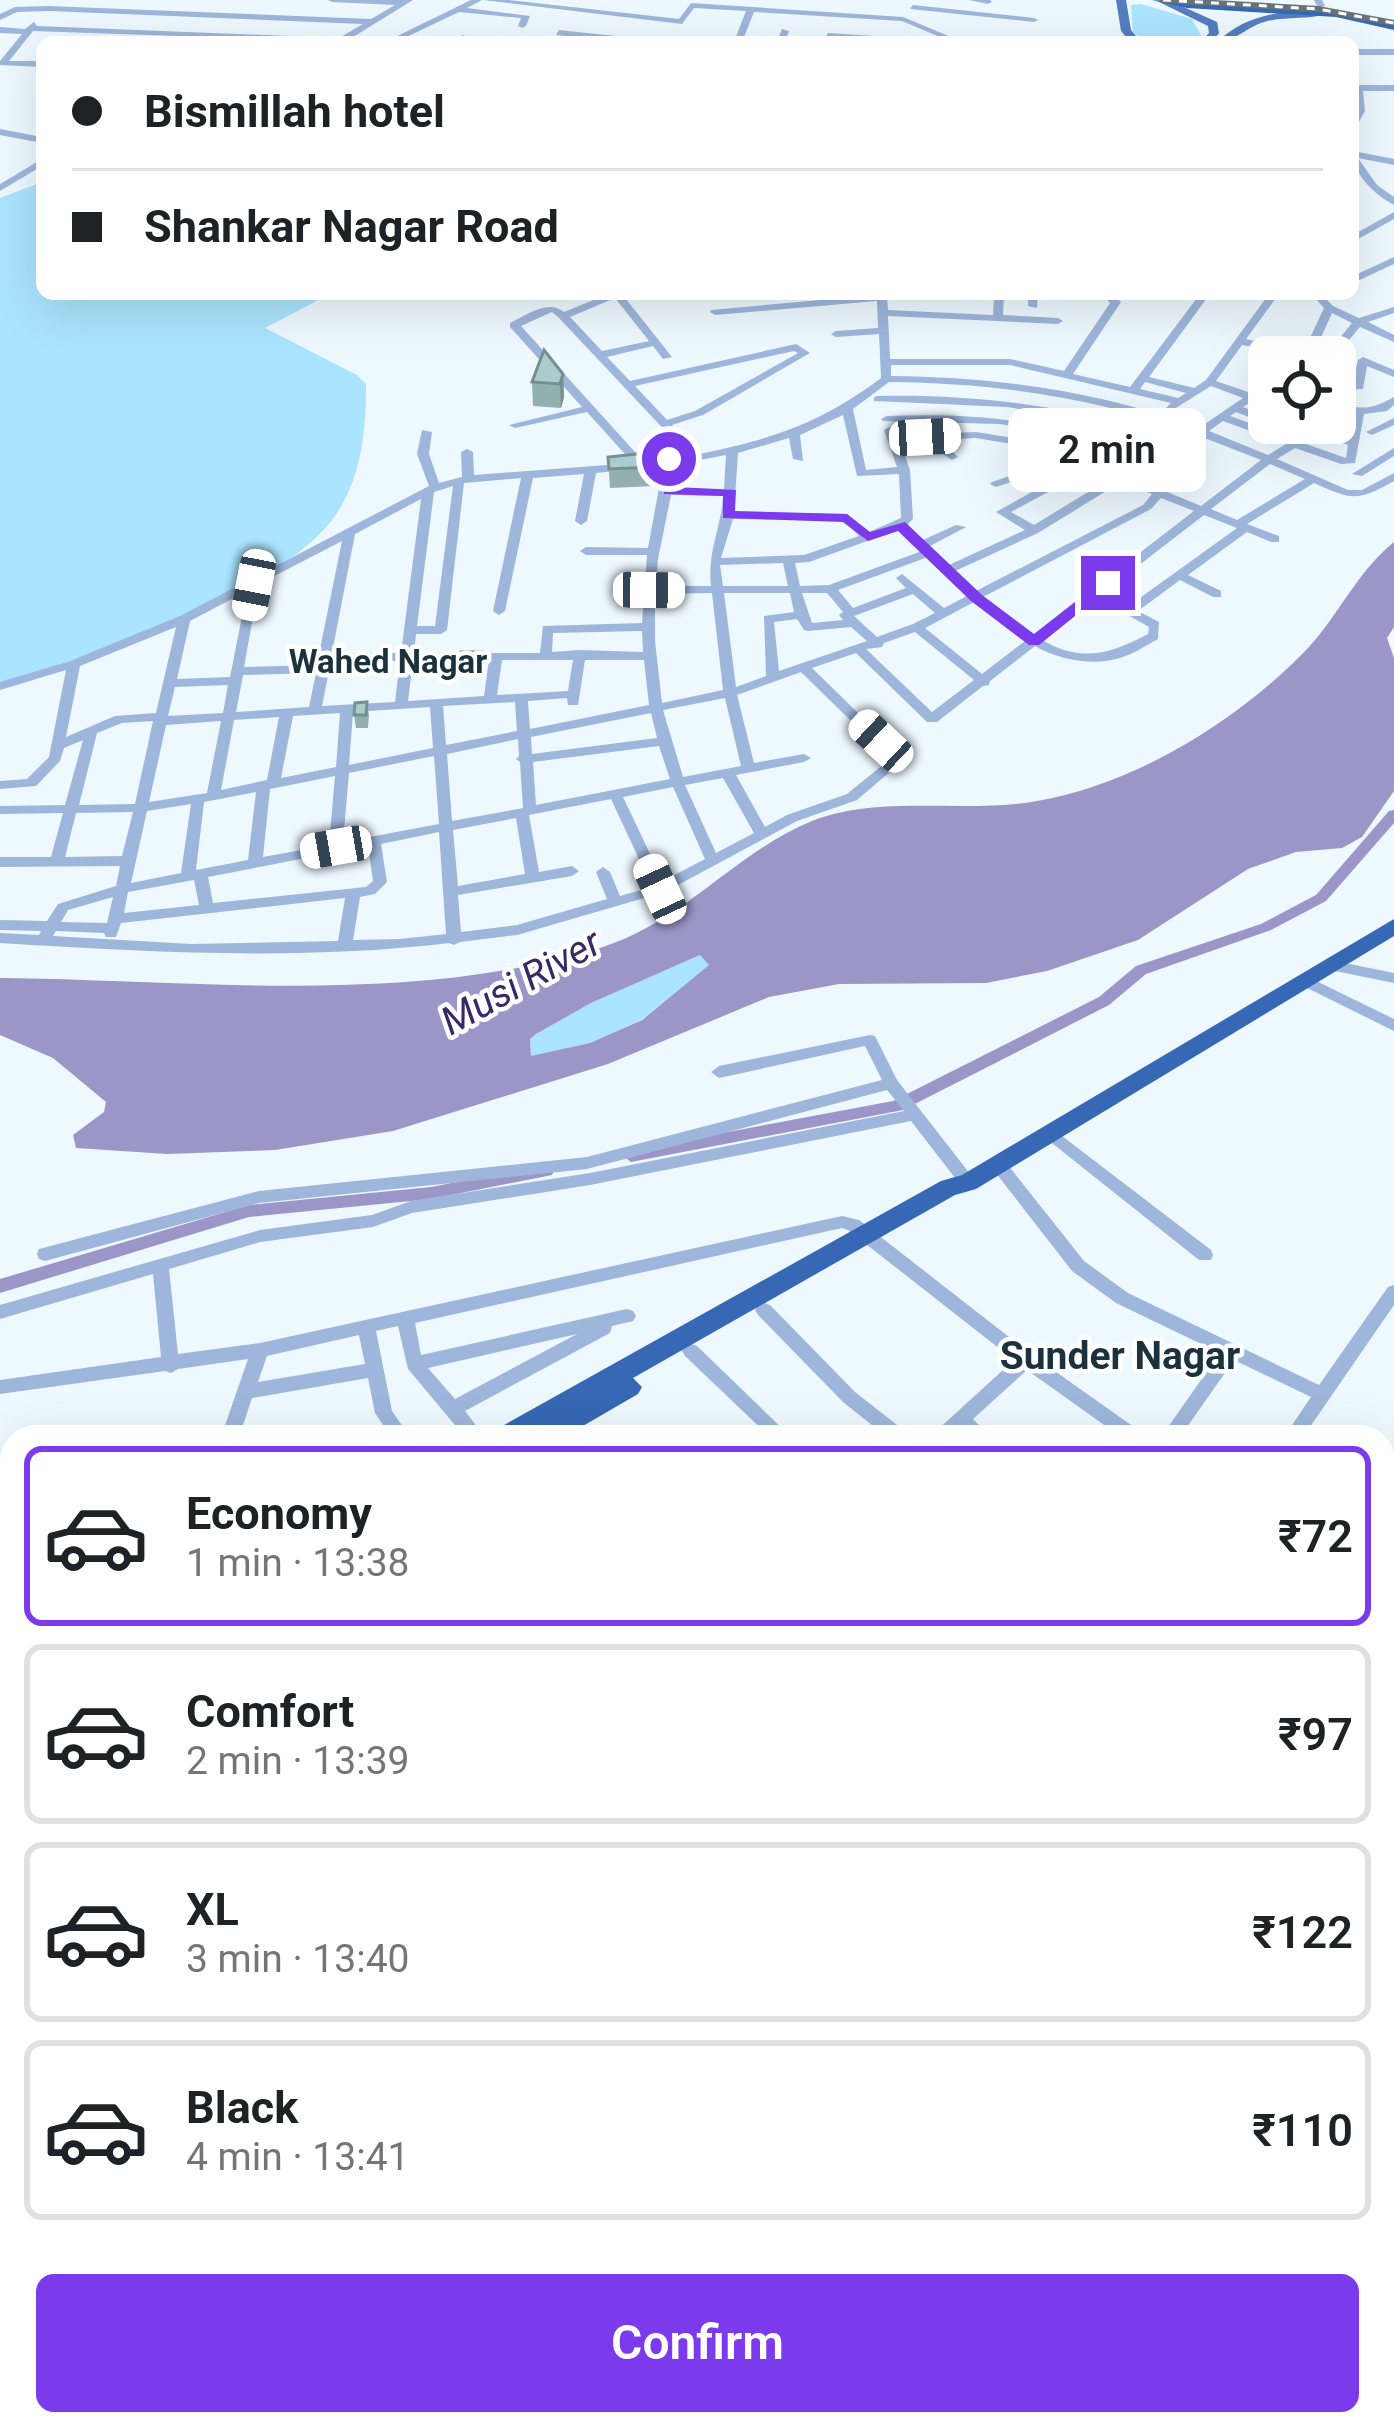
<!DOCTYPE html>
<html lang="en">
<head>
<meta charset="utf-8">
<style>
  body { margin:0; font-family:Roboto,sans-serif; background:#f2f2f2; color:#202124; height:100vh; display:flex; flex-direction:column; font-size:45px; white-space:nowrap }
  * { box-sizing:border-box; margin:0 }
  p { font-size:39px; color:#757577 }
  .icon { flex:none; width:66px; height:66px; fill:none; stroke:currentColor; stroke-width:2; stroke-linecap:round; stroke-linejoin:round }
  .map { position:relative; flex:1; overflow:hidden }
  .drawer { position:absolute; left:0px; top:1425px; width:1395px; height:1011px; display:flex; flex-direction:column; background:#fff; border-radius:36px 36px 0 0; box-shadow:0 12px 48px #0002 }
  .drawer>* { flex:none }
  .guide { position:absolute; left:36px; top:36px; width:1323px; height:264px; border-radius:18px; box-shadow:0 12px 48px #0002; display:grid; align-content:center; height:264px; padding:0 36px; background:#fff }
  .fabs { position:absolute; left:1248px; top:336px; display:grid; gap:24px }
  .fabs a { display:grid; place-items:center; width:108px; height:108px; border-radius:18px; background:#fff; box-shadow:0 12px 48px #0002; font-size:60px }
  .end { position:absolute; width:54px; height:54px; margin:-27px; border:15px solid #7c3aed; background:#fff; box-shadow:0 0 0 6px #fff }
  .from { border-radius:50% }
  .bubble { position:absolute; height:84px; border-radius:18px; background:#fff; box-shadow:0 12px 48px #0002; font-size:39px; font-weight:600; line-height:84px; text-align:center }
  .car { position:absolute; width:36px; height:72px; margin:-36px -18px; border-radius:15px; box-shadow:0 0 9px 3px #0007; background:linear-gradient(#fff 24%,#345 0 40%,#fff 0 76%,#345 0 86%,#fff 0) }
  .guide b { display:flex; align-items:center; gap:42px; height:114px; font-size:45px }
  .guide b+b { border-top:3px solid #e0e0e0 }
  .guide i { width:30px; height:30px; background:#202124 }
  ul { padding:21px 0 0; list-style:none }
  li { display:flex; align-items:center; gap:36px; height:180px; margin:0 24px 18px; padding:0 12px; border:6px solid #e0e0e0; border-radius:18px }
  li div { flex:1 }
  li b { display:block; font-size:45px }
  li em { font-style:normal; font-weight:600 }
  li.active { border-color:#7c3aed }
  li>.icon { width:108px; height:108px; stroke-width:1.5 }
  .action { display:flex; gap:24px; margin-top:auto; padding:24px 36px }
  .action a { flex:1; height:138px; border-radius:18px; background:#7c3aed; color:#fff; font-size:48px; font-weight:600; line-height:138px; text-align:center }
  .map>svg:first-child { display:block }
  .green { fill:#abe4fe }
  .water { fill:#9b96c7; fill-rule:evenodd }
  .lines { fill:none; stroke-linecap:round; stroke-linejoin:round }
  .canal { fill:#9b96c7; fill-rule:evenodd }
  .minor { fill:#9eb6db; fill-rule:evenodd }
  .major { fill:#537ec0; fill-rule:evenodd }
  .highway { fill:#3768b5; fill-rule:evenodd }
  .rail-far1-casing { stroke:#687379; stroke-width:6 }
  .rail-casing { stroke:#687379; stroke-width:10 }
  .rail-far1 { stroke:#fff; stroke-width:3; stroke-dasharray:8; stroke-linecap:butt }
  .rail { stroke:#fff; stroke-width:6; stroke-dasharray:18; stroke-linecap:butt }
  .wall { fill:#93afb0 }
  .shaded-wall { fill:#788f90 }
  .building { fill:#abcccd; stroke:#788f90; stroke-width:3 }
  .route { fill:#7c3aed }
  .labels { text-anchor:middle; dominant-baseline:central; stroke-width:9; stroke-linejoin:round; paint-order:stroke }
  .far-neighbourhood-label { font-size:33px; font-weight:bold; fill:#1b323d; stroke:#fff }
  .water-label { font-size:39px; font-style:italic; fill:#362a66; stroke:#fff }
  .neighbourhood-label { font-size:39px; font-weight:bold; fill:#1b323d; stroke:#fff }
</style>
</head>
<body>
<div class="map">
<svg width="1394" height="2434" viewBox="0 0 1394 2434">
  <rect width="100%" height="100%" fill="#eef9ff"/>
  <path class="green" d="M1141,4L1192,19L1203,39L1142,40L1133,32L1131,5Z
    M42,182V294H330L265,328L357,375L366,384C366,430 362,477 335,516C283,591 87,656 0,684V198Z
    M700,955L710,965L641,1020L590,1043L531,1057L530,1039L536,1034L591,1003Z"/>
  <path class="water" d="M1394,542V627L1387,638L1394,658V791L1362,837L1342,848L1296,852L1248,869L1138,940L1047,971L986,983L839,984L769,997L608,1064L393,1131L275,1150L167,1154L76,1148L73,1135L104,1112L106,1102L53,1058L0,1035V978C200,980 409,1007 603,947C684,921 736,852 812,821C880,794 966,814 1037,801C1136,784 1240,720 1309,647C1340,613 1357,572 1394,542ZM700,955L709,965L642,1020L590,1043L531,1056L530,1039L536,1034L591,1003Z
    M0,1842L12,1853V2424H29L22,2434H0Z"/>
  <g class="lines">
    <path class="canal" d="M1394,810V823L1326,901L1271,930L1146,974L1109,1005L903,1110L631,1162L623,1156L631,1150L893,1101L1099,997L1136,966L1261,924L1316,895L1389,811Z
      M546,1165L552,1167L554,1171L552,1175L431,1199L249,1217L0,1293V1279L249,1205L431,1187Z"/>
    <path class="minor" d="M328,0H413L345,42L33,31L9,61H42V67L0,65V61L22,34L0,33V27L25,29L34,22L37,26L339,38L363,24L50,11L17,12L0,20V14L15,7L48,6L371,19L395,5L332,2Z
      M471,0H482L467,8L530,16L526,26L522,28L518,26L521,18L459,12L396,42H385Z
      M483,0H509L679,19L691,3L903,17L963,42H952L902,21L754,12L742,42H734L746,11L694,8L682,24Z
      M969,0H990L992,2L988,4Z
      M1314,0H1322L1325,6L1318,8Z
      M913,5L1034,18L1038,20L1034,22L910,9Z
      M782,29L789,31L785,42H777Z
      M559,30L625,37L629,40L620,42L556,35Z
      M828,33L874,36L878,39L874,42L825,38Z
      M462,35L469,37L466,42H458Z
      M1353,49H1394V55H1353Z
      M1353,85H1394V91H1363L1365,111L1356,127L1353,128V117L1357,111Z
      M0,129L42,137V143L0,135Z
      M1353,151L1394,159V165L1358,158L1377,185L1394,197V205C1374,194 1353,175 1353,151Z
      M42,159V166L0,191V184Z
      M1394,212V219L1353,242V235Z
      M1394,257V264L1353,283V276Z
      M608,294H622L672,357L663,359L653,346L607,357L630,381L796,344L810,353L703,415L672,425L699,454C773,439 821,423 881,378L879,334L836,337L831,334L836,331L878,328L877,301L715,315L710,312L711,310L887,294L888,310L993,315L994,294H1004L1003,315L1058,318L1063,321L1058,324L888,316L890,359H1010L1064,371L1110,303L1101,294H1112L1121,302L1073,374L1130,387L1200,294H1210L1149,377L1194,388L1206,380L1269,294H1279L1246,339L1285,348V352L1242,345L1216,381L1251,393L1269,383V391L1243,407L1269,417V423H1272H1264L1236,412L1230,416L1293,439L1319,423H1333L1325,429L1349,437L1353,413L1335,409V403C1364,409 1368,411 1394,397V405L1387,411L1364,414L1355,463L1341,464L1295,448L1277,459L1348,490H1362L1394,473V481C1357,502 1352,500 1314,483L1247,524L1279,536V542H1271L1247,532L1188,575L1221,591V597H1213L1180,580L1138,611L1159,622L1158,639C1147,645 1135,653 1123,657C1095,667 1059,660 1035,646L990,681L989,685L983,686L937,722H927L856,653L812,668L905,759L857,800L797,821L665,892L517,935L460,942L454,945L449,943C300,961 149,952 0,943V933L39,935L41,931L0,930V920L47,921L58,904L116,886L120,866L0,867V857H51L63,813L0,814V806L65,805L83,740L64,748L60,761L36,786L0,789V781L27,779L49,757L66,670L0,690V682L70,661L180,616L429,486L417,454L422,430L432,432L429,454L439,483L462,477L461,452L467,449L473,452L474,475L633,463L587,412L515,428L509,425L582,407L510,327V323C527,315 548,299 564,312ZM615,298L649,341L602,351L570,317ZM552,312L559,318L689,456L674,458L669,456L663,459L644,462L521,326ZM794,351L798,353L695,411L667,420L635,386ZM891,365H1010L1171,403L1166,408L1171,411L1211,386L1243,398L1199,428C1099,391 997,377 891,376ZM889,382C994,383 1094,397 1193,433L1185,442L1142,422L1134,426C1049,404 966,394 878,396L874,397V401L1007,407L1069,417L1126,430L1108,443C1035,418 963,413 887,416L881,419L883,421L1000,424L1054,433L1100,447L1083,459L1079,455L1038,442L976,432L897,435L894,428L890,427L884,430L897,467L866,470L853,409ZM1145,382L1186,393L1178,398L1140,389ZM843,415L857,476L899,474L901,518L869,532L847,514L734,512L738,453L789,438L793,459L803,461L800,435ZM1223,421L1286,444L1268,455L1209,431ZM1143,430L1179,447L1168,462L1124,442ZM1318,434L1348,445L1346,458L1303,443ZM1202,437L1261,460L1201,506L1165,491L1177,466ZM976,438L1035,448L1061,458L992,482L990,484L996,487L1033,475L1048,483L996,512L1025,530L949,565L930,546L966,527L956,525L923,540L907,525L913,519L910,470L900,442L923,441L952,460L958,457L956,455L937,440ZM1117,447L1164,468L1155,487L1126,474L1092,463ZM726,455L724,489L672,488L674,465ZM1071,462L1111,478L1034,525L1011,512L1061,485V481L1043,472ZM1270,464L1305,479L1237,520L1211,509ZM663,466L648,548L586,547L580,551L586,555H647L642,623L543,626L540,653H414L416,634H441L447,630L464,483L521,478L493,611L499,615L505,611L533,478L584,474L575,521L581,525L587,521L596,473ZM1121,482L1152,494L1143,505L976,591L955,571L1038,533ZM453,486L435,626H417L434,492ZM671,495L723,496C721,530 707,551 711,586H656L658,559ZM1161,498L1194,511L1033,635L983,597L1151,509ZM421,499L401,653H332L355,534ZM1204,515L1237,528L1126,608V614L1149,627L1148,634C1110,654 1082,663 1042,640ZM733,519L844,521L859,536L804,555L721,558ZM898,530L922,551L829,585L800,586L795,563L809,562ZM342,541L319,654L317,657V665L244,667L259,584ZM928,557L967,596L944,608L902,574L896,578L906,588L853,608L838,590ZM783,563L788,586H723L720,565ZM247,591L230,677L177,679L190,621ZM712,593L723,690L662,703L655,641V594ZM724,593H790L794,612L764,616L766,676L736,687ZM802,593H827L843,612L839,615L843,620L812,623ZM913,594L935,613L913,624L877,637L854,616ZM974,602L1025,641L982,674L925,628ZM797,619L804,630L808,631L851,627L867,641L779,671L774,622ZM176,627L156,713L115,716L66,737L80,666ZM642,631L643,652L580,650L552,652L553,633ZM915,632L974,680L932,712L866,649L882,647L884,643ZM489,660L484,696L408,701L413,661ZM502,660H573L568,691L497,695ZM585,660H644L649,705L530,729L528,701L567,698L568,705H578ZM331,661H400L395,702L322,706ZM801,672L890,759L847,794L787,815L765,827L736,775L804,762L811,758L804,754L754,763L737,695ZM316,673L309,707L236,712L243,675ZM228,685L223,713L168,716L175,687ZM725,698L741,766L683,777L663,710ZM515,702L517,731L446,745L443,706ZM430,707L433,748L349,765L353,712ZM340,713L336,767L281,778L293,716ZM651,713L657,738L532,754L531,737ZM279,717L267,780L221,790L234,720ZM153,721L135,804L79,805L97,733L122,723ZM221,721L207,793L149,802L166,725ZM518,739L519,756L516,759L520,762L523,808L452,821L447,754ZM659,746L670,779L536,805L533,762ZM434,756L439,824L343,842L349,773ZM335,776L329,845L263,857L270,789ZM723,778L754,833L716,853L685,785ZM673,787L705,859L663,881L623,797ZM256,792L248,860L196,870L204,802ZM611,799L652,887L620,896L610,872L603,867L596,872L607,899L517,925L461,932L458,895L572,876L579,871L572,866L539,872L529,815ZM191,804L181,873L131,883L147,811ZM133,812L122,856L65,857L76,813ZM516,818L525,874L458,886L453,830ZM439,832L446,934L400,939L353,940L360,897L375,894L387,882L381,844ZM368,846L373,881L366,887L213,903L208,877ZM194,880L199,905L124,913L128,892ZM113,897L107,923L61,922L68,910ZM345,898L338,941L191,944L53,936L56,931L104,933L106,937H116L121,923Z
      M1028,294H1038L1037,308L1028,306Z
      M1317,294H1330L1325,298L1333,306L1359,318L1394,307V313L1368,322L1394,335V342L1360,327L1348,341H1340L1339,339L1352,323L1332,313L1318,344L1353,350V354L1315,349L1311,357H1301L1324,308L1314,297Z
      M1363,357L1394,370V377L1367,366L1363,389L1335,390V384H1354L1356,374L1335,372V366L1356,368L1358,360Z
      M1394,418V425L1372,435L1366,432Z
      M1394,448V456L1362,476L1352,474Z
      M1330,960L1394,973V983L1325,969L1323,965Z
      M1304,975L1394,1019V1031L1299,984L1297,980Z
      M870,1035L875,1036L897,1080L974,1179L976,1183L974,1187H962L911,1121L590,1185L412,1213L373,1227L260,1242L169,1269L178,1354L260,1343L842,1216L859,1220L1032,1355L1141,1432L1144,1437H1121L1027,1370L973,1419L991,1437H969L961,1430L953,1437H932L935,1432L1014,1360L848,1230L842,1228L415,1323L421,1355L627,1309L633,1311L636,1316L633,1321L612,1326L610,1333L465,1411L485,1437H465L408,1369L398,1326L376,1331L392,1411L410,1437H391L375,1413L368,1378L252,1398L239,1437H221L248,1359L178,1369L171,1373L165,1371L0,1394V1380L161,1357L153,1274L0,1319V1305L260,1230L372,1215L411,1201L590,1173L904,1111L887,1090L587,1169L259,1203L45,1261L39,1259L37,1254L39,1249L259,1191L587,1157L882,1080L865,1046L719,1078L711,1072L719,1066ZM577,1334L455,1399L428,1368ZM359,1335L365,1364L258,1382L267,1356Z
      M1049,1126L1211,1250L1213,1255L1211,1260H1199L1043,1136L1041,1132L1043,1128Z
      M998,1158L1004,1160L1084,1261L1128,1293L1319,1385L1388,1287L1394,1285V1305L1303,1437H1284L1311,1397L1234,1360L1180,1437H1161L1220,1353L1116,1303L1072,1271L992,1168L990,1164L992,1160Z
      M764,1303L770,1305L855,1392L906,1432L909,1437H887L843,1402L758,1315L755,1310L758,1305Z
      M691,1344L697,1346L791,1437H770L685,1356L682,1351L685,1346Z
      M141,2424H165V2434H141Z
      M230,2424H260L264,2434H234Z
      M321,2424H348L344,2434H317Z
      M417,2424H444L440,2434H413Z"/>
    <path class="major" d="M1116,0H1126L1131,30L1141,42H1130L1121,31Z
      M1168,0L1217,22L1219,33L1212,42H1201L1209,33L1208,26L1157,1Z
      M1294,11H1321L1326,14C1308,20 1284,16 1264,22C1247,27 1234,42 1217,42C1239,21 1264,14 1294,11Z
      M1394,2391V2434H1362L1366,2424H1383V2396Z"/>
    <path class="highway" d="M1152,0L1306,7L1394,22V30L1336,17L1187,8Z
      M1394,919V936L976,1189L955,1195L633,1378L642,1387L638,1394L564,1437H493L497,1429L941,1181L962,1175Z
      M12,1855V1917L0,1922V1860Z"/>
    <defs>
      <path id="rail-far1" d="M1163,0L1318,9L1394,23"/>
      <path id="rail" d="M1383,2172L1394,2152
        M1383,2216L1394,2195
        M1244,2434L1249,2424
        M1268,2434L1273,2424"/>
    </defs>
    <use href="#rail-far1" class="rail-far1-casing"/>
    <use href="#rail" class="rail-casing"/>
    <use href="#rail-far1" class="rail-far1"/>
    <use href="#rail" class="rail"/>
  </g>
  <path class="wall" d="M563,374L564,397L561,408L533,406L532,382Z
    M657,452V471L655,486L610,488L608,457Z
    M483,652V673H461L459,660Z
    M367,702L369,715L368,728H356L354,715Z"/>
  <path class="shaded-wall" d="M563,374L564,397L561,408L560,384Z"/>
  <path class="building" d="M544,350L563,374L560,384L532,382Z
    M657,452L654,467L609,469L608,457Z
    M461,652H483L481,660H459Z
    M367,702L366,715H354L355,703Z"/>
  <path class="route" d="M669,455L676,459L675,487L736,490L735,511L847,514L870,532L905,522L982,595L1034,634L1103,580L1116,583L1039,645H1029L971,601L898,531L868,541L843,522L723,518V496L664,494L663,459Z"/>
  <g class="labels">
    <g class="far-neighbourhood-label">
      <text x="388" y="661">Wahed Nagar</text>
    </g>
    <g class="water-label">
      <text transform="translate(521 982) rotate(-29)">Musi River</text>
    </g>
    <g class="neighbourhood-label">
      <text x="1120" y="1356">Sunder Nagar</text>
    </g>
  </g>
</svg>
<div class="fabs">
<a><svg class="icon" aria-label="locate" viewBox="0 0 24 24"><circle cx="12" cy="12" r="6"/><path d="M12 2v4M12 18v4M2 12h4M18 12h4"/></svg></a>
</div>
<i class="end from" style="left:669px;top:459px"></i>
<i class="end" style="left:1108px;top:583px"></i>
<div class="bubble" style="left:1008px;top:408px;width:198px">2 min</div>
<i class="car" style="left:925px;top:437px;rotate:87deg"></i>
<i class="car" style="left:254px;top:585px;rotate:191deg"></i>
<i class="car" style="left:649px;top:590px;rotate:91deg"></i>
<i class="car" style="left:881px;top:741px;rotate:313deg"></i>
<i class="car" style="left:336px;top:847px;rotate:260deg"></i>
<i class="car" style="left:660px;top:889px;rotate:335deg"></i>
<div class="guide">
<b><i class="from"></i>Bismillah hotel</b>
<b><i></i>Shankar Nagar Road</b>
</div>
<section class="drawer">
<ul>
<li class="active"><svg class="icon" aria-label="car" viewBox="0 0 24 24"><path d="M5 17H2v-5l4-1 3-4h7l3 4 3 1v5h-3M9 17h6M6 11h13"/><circle cx="7" cy="17" r="2"/><circle cx="17" cy="17" r="2"/></svg><div><b>Economy</b><p>1 min · 13:38</p></div><em>₹72</em></li>
<li><svg class="icon" aria-label="car" viewBox="0 0 24 24"><path d="M5 17H2v-5l4-1 3-4h7l3 4 3 1v5h-3M9 17h6M6 11h13"/><circle cx="7" cy="17" r="2"/><circle cx="17" cy="17" r="2"/></svg><div><b>Comfort</b><p>2 min · 13:39</p></div><em>₹97</em></li>
<li><svg class="icon" aria-label="car" viewBox="0 0 24 24"><path d="M5 17H2v-5l4-1 3-4h7l3 4 3 1v5h-3M9 17h6M6 11h13"/><circle cx="7" cy="17" r="2"/><circle cx="17" cy="17" r="2"/></svg><div><b>XL</b><p>3 min · 13:40</p></div><em>₹122</em></li>
<li><svg class="icon" aria-label="car" viewBox="0 0 24 24"><path d="M5 17H2v-5l4-1 3-4h7l3 4 3 1v5h-3M9 17h6M6 11h13"/><circle cx="7" cy="17" r="2"/><circle cx="17" cy="17" r="2"/></svg><div><b>Black</b><p>4 min · 13:41</p></div><em>₹110</em></li>
</ul>
<div class="action"><a>Confirm</a></div>
</section>
</div>
</body>
</html>
